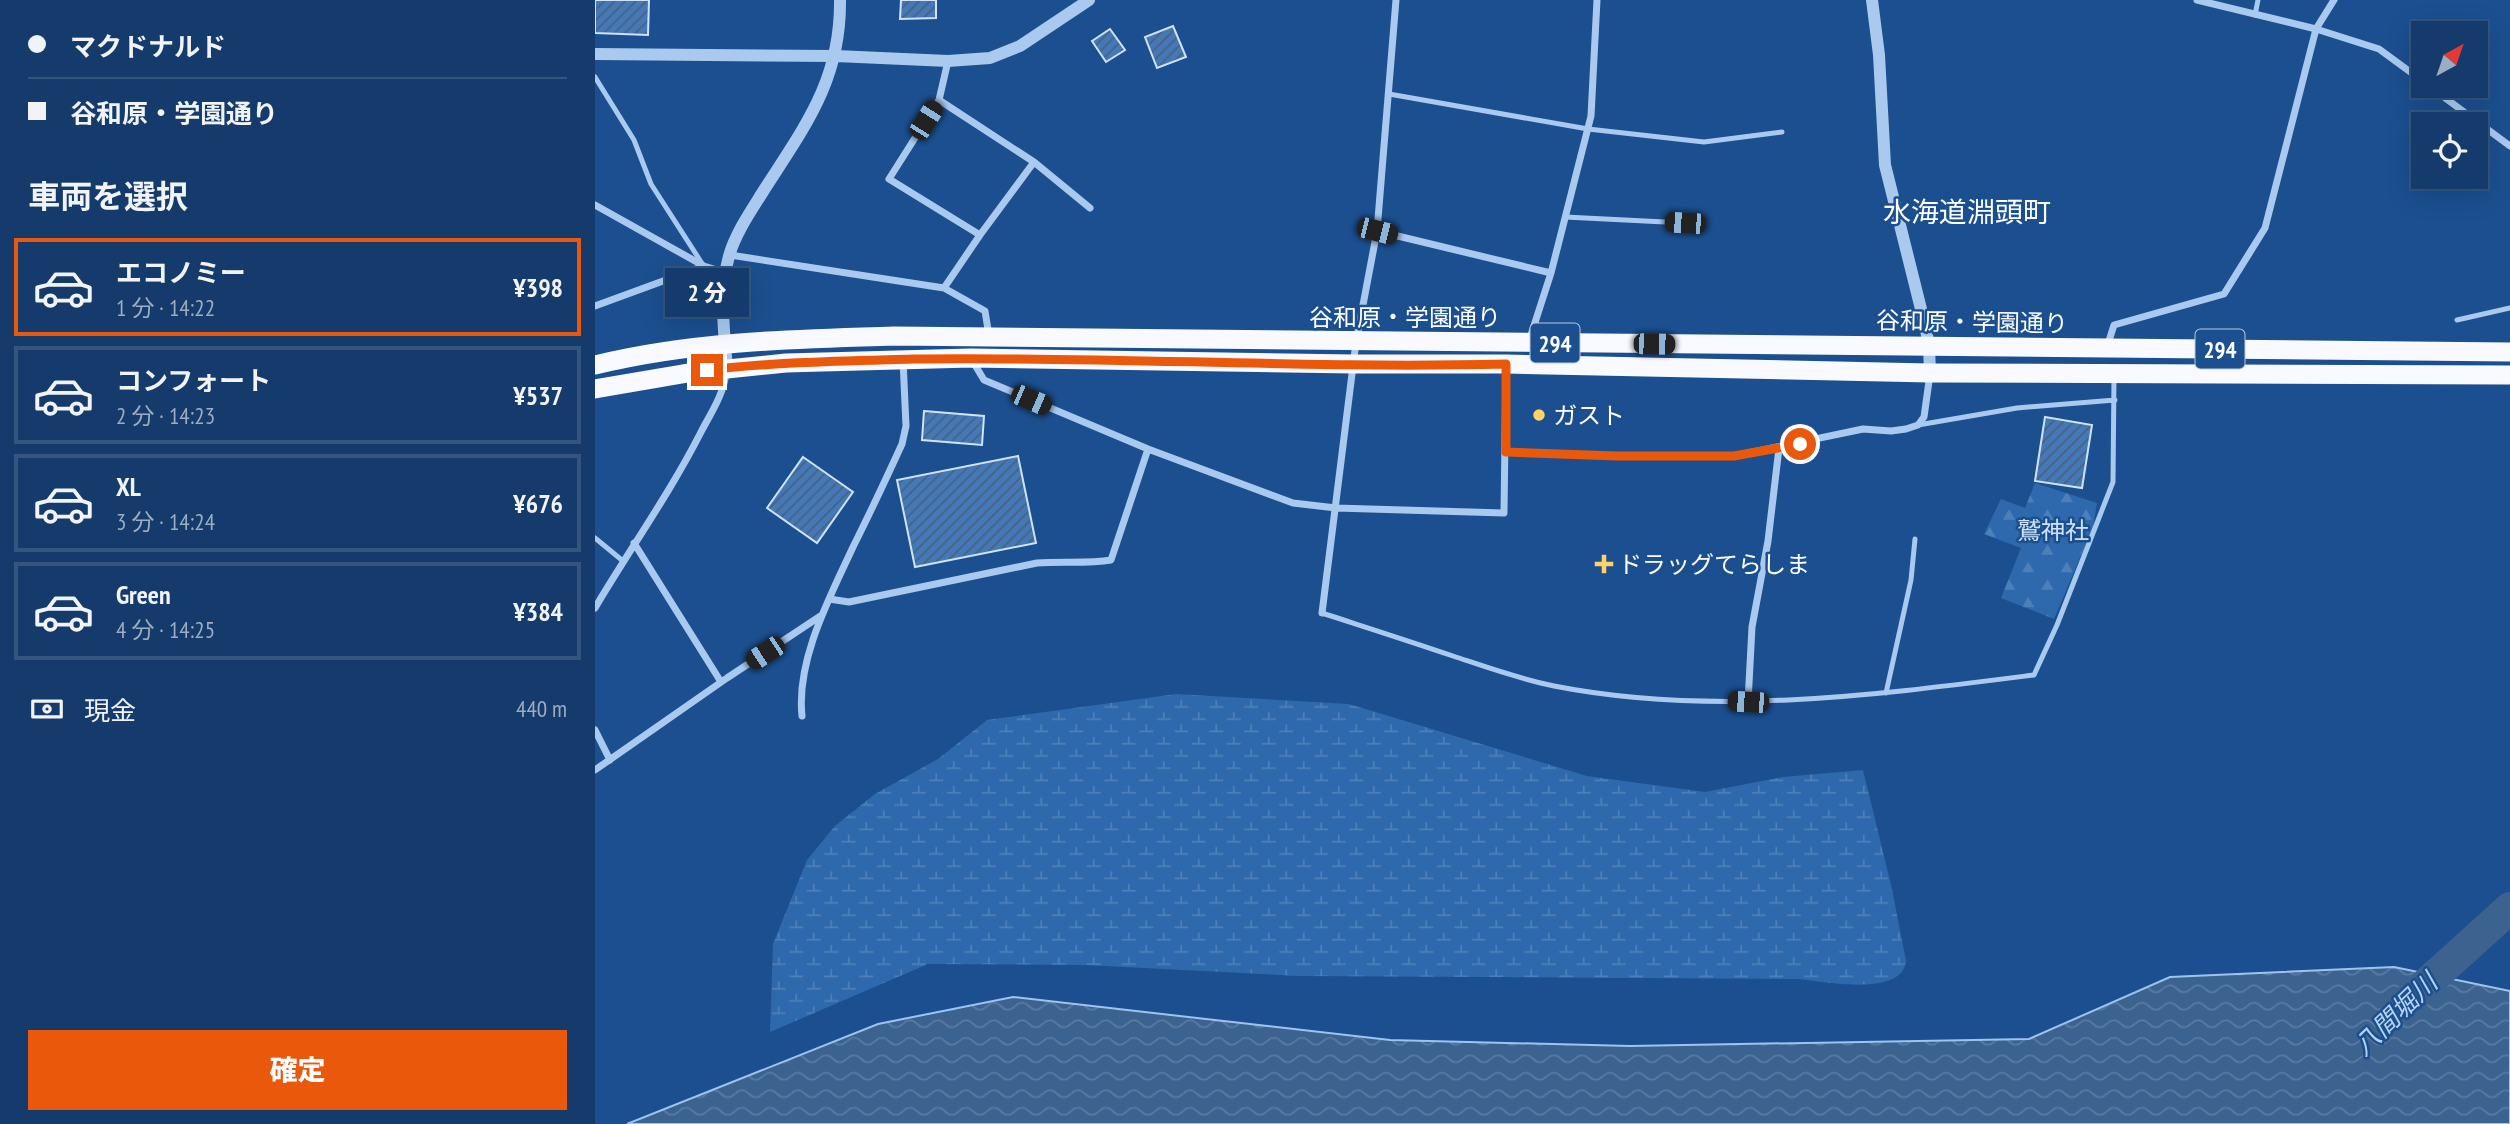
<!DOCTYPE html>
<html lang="ja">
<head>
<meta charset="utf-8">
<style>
  body { margin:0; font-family:"PT Sans Narrow","Noto Sans JP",sans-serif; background:#1d4271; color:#f1f3f6; height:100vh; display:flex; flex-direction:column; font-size:26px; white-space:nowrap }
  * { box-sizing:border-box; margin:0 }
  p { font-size:23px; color:#9dadc1 }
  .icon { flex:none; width:38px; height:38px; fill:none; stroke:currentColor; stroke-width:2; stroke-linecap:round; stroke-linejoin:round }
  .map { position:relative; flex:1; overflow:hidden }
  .side { display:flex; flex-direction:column; background:#143b6b; width:595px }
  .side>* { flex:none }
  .banner { display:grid; align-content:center; height:154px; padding:0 28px; background:#143b6b }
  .needle { width:46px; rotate:40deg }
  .buttons { position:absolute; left:1816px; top:21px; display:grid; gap:14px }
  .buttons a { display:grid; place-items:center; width:77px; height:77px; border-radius:0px; background:#143b6b; box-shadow:0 7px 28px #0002,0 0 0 2px #33557e; font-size:35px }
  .end { position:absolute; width:32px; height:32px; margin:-16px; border:9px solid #ea580c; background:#fff; box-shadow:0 0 0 4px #fff }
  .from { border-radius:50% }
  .bubble { position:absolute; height:49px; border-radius:0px; background:#143b6b; box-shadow:0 7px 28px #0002,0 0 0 2px #33557e; font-size:23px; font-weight:800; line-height:49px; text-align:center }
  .car { position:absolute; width:21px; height:42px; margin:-21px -10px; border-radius:9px; box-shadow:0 0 5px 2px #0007; background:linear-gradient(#222 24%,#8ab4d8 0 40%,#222 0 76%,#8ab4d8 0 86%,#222 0) }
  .banner b { display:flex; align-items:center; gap:24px; height:66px; font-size:26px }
  .banner b+b { border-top:2px solid #33557e }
  .banner i { width:18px; height:18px; background:#f1f3f6 }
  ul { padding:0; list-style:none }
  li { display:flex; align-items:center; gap:21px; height:98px; margin:0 14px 10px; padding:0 14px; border:4px solid #33557e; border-radius:0px }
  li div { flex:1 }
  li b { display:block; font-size:26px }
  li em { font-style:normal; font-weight:800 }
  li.current { border-color:#ea580c }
  li>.icon { width:63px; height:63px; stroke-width:1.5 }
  h2 { padding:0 28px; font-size:32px; line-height:84px }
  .pay { display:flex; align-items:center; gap:18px; height:77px; padding:0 28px; font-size:26px }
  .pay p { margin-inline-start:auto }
  .button { display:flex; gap:14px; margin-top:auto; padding:14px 28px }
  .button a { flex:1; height:80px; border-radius:0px; background:#ea580c; color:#fff; font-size:28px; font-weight:800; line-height:80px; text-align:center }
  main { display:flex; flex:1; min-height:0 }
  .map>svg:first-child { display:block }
  .forest { fill:url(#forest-firs) }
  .wetland { fill:url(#wetland-marsh) }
  .water { fill:url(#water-waves); stroke:#9cc4f0; stroke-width:2 }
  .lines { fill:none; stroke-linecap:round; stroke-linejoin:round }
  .river { stroke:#3c6290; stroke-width:32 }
  .building { fill:url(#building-hatch); stroke:#cfe3fa; stroke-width:2 }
  .service { stroke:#a9c9ee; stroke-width:5 }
  .minor { stroke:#a9c9ee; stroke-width:7 }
  .tertiary { stroke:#a9c9ee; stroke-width:12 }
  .trunk { stroke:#f8faff; stroke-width:19 }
  .route { stroke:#ea580c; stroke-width:9 }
  .poi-dot { fill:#ffd166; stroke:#1b4f8f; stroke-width:2.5 }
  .labels { text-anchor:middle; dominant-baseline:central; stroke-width:5; stroke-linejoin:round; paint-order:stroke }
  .shield { fill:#1b4f8f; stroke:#bbcadd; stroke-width:2 }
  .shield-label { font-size:23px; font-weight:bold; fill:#fff }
  .street-label { font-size:24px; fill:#fff; stroke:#1b4f8f }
  .poi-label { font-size:24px; fill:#fff; stroke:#1b4f8f; text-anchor:start }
  .park-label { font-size:24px; fill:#cfe3fa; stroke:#1b4f8f }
  .water-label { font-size:26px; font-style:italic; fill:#b5d3f5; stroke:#1b4f8f }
  .quarter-label { font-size:28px; fill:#fff; stroke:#1b4f8f }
</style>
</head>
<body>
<main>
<section class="side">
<div class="banner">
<b><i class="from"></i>マクドナルド</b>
<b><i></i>谷和原・学園通り</b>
</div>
<h2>車両を選択</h2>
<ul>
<li class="current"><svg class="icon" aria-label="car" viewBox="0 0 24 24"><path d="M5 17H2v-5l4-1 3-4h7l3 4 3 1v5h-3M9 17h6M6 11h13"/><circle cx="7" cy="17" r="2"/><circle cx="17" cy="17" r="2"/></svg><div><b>エコノミー</b><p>1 分 · 14:22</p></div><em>¥398</em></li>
<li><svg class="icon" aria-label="car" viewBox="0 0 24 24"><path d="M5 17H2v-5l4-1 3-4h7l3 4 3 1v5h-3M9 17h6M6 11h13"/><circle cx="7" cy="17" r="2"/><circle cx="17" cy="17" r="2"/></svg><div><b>コンフォート</b><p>2 分 · 14:23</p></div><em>¥537</em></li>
<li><svg class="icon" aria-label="car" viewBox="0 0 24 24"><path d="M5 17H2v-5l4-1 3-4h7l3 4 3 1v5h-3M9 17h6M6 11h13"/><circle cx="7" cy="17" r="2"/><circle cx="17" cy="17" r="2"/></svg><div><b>XL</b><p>3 分 · 14:24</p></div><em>¥676</em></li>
<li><svg class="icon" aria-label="car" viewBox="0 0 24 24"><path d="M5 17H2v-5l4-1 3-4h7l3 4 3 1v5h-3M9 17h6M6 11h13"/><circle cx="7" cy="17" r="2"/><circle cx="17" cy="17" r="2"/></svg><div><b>Green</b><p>4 分 · 14:25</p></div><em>¥384</em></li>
</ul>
<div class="pay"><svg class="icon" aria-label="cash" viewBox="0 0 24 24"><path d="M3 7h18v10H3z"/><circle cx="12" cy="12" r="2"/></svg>現金<p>440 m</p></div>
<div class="button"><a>確定</a></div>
</section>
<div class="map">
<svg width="1915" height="1124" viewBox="0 0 1915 1124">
  <defs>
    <pattern id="forest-firs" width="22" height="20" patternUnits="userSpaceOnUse" patternTransform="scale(1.75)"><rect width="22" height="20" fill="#2e69ad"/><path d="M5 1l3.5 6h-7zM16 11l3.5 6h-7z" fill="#4d80b9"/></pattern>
    <pattern id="wetland-marsh" width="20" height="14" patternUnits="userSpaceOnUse" patternTransform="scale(1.75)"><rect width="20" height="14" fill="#2e69ad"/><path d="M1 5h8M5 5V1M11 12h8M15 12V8" fill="none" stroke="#4d80b9"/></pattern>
    <pattern id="water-waves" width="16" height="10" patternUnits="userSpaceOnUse" patternTransform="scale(1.75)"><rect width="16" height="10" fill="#3c6290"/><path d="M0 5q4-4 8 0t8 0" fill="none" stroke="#597aa1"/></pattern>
    <pattern id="building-hatch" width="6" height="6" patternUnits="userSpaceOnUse" patternTransform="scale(1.75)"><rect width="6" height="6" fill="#4478b7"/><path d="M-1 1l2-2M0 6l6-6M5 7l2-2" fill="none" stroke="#486282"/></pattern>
  </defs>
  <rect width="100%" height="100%" fill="#1b4f8f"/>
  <path class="forest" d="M1440,483L1502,503L1498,527L1459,619L1406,598L1426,548L1389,534L1406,499L1430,508Z"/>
  <path class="wetland" d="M581,694L754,704L992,776L1110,792L1188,777L1268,770L1297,889L1311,961C1307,998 1227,981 1203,979L705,976L490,965L333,964L175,1032L178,944L212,860L240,826L280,794L343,759L392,720Z"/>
  <path class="water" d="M1799,967L1915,991V1124H32L283,1024L418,997L795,1040L1035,1046L1434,1039L1575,977Z"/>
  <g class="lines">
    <path class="river" d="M1810,1003L1915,908"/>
  </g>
  <path class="building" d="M0,0H54L53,35L0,33Z
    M306,0H341V18L305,19Z
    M578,26L591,57L562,68L550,37Z
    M515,29L530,50L511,62L497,41Z
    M329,411L389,416L387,445L327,440Z
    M1450,417L1497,425L1487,488L1440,481Z
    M423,456L441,543L320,567L302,480Z
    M208,457L258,492L222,543L172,508Z"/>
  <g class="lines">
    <path class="service" d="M1660,15L1663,0
      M0,77L39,140L56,184L108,265
      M794,94L993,129L1109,142L1187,132
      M970,217L1090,223
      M1862,320L1915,308
      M1323,425L1422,408L1520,400
      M0,538L28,561
      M727,613C770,627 814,641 858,656C891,667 924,679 959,686C1117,717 1281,695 1439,675L1462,625L1518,482L1519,377
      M1291,693L1316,580L1320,539"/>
    <path class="minor" d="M1602,0L1721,29L1784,49L1829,82
      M353,61L344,100L294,179L385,235
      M1834,86L1915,146
      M344,100L439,162L495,208
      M0,205L109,266L131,273
      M782,231L956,273
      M135,255L349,288L390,311L394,336
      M349,288L385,235L439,162
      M0,306L109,266
      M934,341L956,273L996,116L1002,0
      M1512,347L1519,325L1629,294L1670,228L1721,29L1739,0
      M377,360L389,380L553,449L698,503L741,508L909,513L911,365
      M911,452L1022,456H1139L1268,429L1296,431L1311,429L1323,425L1329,417L1335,374
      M39,543L126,682
      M234,599L254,602L442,563C467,561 492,564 516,560L553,449
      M0,608C35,549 75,493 106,432C116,413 129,394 131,372
      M727,613L761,342L782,231L801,0
      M1153,702L1157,627L1173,541L1184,448
      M207,716C201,660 235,597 258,547C275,513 291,479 307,444L311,426L308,360
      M0,730L15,760
      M0,770L132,678L227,615"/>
    <path class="tertiary" d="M1277,0L1284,55L1290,165L1330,325L1334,346L1335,373
      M0,54L241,56L353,61L395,58L425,46L494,0
      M132,368C129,332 124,292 134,256C141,232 156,211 169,190C210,126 246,80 245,0"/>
    <path class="trunk" d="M0,365C97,341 199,339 299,336L1915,352
      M0,389L93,373L191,363L376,358L759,364H911L1335,373L1915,375"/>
  </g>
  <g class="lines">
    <path class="route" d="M112,370C181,362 249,361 318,359C516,356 713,369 911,364V452L1022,456H1139L1205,444"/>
  </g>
  <g class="poi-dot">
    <circle cx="944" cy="415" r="7"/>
    <path d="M1005.5 553.5h7v7h7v7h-7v7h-7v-7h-7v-7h7z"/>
  </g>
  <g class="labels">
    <g class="shield">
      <rect x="935.5" y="323.5" width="49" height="39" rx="5"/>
      <rect x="1600.5" y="329.5" width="49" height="39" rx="5"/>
    </g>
    <g class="shield-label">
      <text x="960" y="343">294</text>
      <text x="1625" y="349">294</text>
    </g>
    <g class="street-label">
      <text x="810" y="317">谷和原・学園通り</text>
      <text transform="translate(1377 322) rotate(1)">谷和原・学園通り</text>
    </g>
    <g class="poi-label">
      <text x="958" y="415">ガスト</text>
      <text x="1023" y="564">ドラッグてらしま</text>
    </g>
    <g class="park-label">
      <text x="1458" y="530">鷲神社</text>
    </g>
    <g class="water-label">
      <text transform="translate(1800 1014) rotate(-44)">八間堀川</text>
    </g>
    <g class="quarter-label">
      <text x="1372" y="211">水海道淵頭町</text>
    </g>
  </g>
</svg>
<div class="buttons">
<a><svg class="needle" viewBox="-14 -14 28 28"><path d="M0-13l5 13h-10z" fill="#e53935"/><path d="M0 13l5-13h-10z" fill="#9dadc1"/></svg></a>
<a><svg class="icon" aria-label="locate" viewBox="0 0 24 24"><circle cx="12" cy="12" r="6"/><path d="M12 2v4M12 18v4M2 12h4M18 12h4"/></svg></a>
</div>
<i class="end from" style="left:1205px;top:444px"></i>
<i class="end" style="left:112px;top:370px"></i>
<div class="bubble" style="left:70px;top:268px;width:84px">2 分</div>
<i class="car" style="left:331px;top:120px;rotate:32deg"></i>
<i class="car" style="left:1090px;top:223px;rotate:273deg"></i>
<i class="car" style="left:782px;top:231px;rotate:104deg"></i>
<i class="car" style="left:1059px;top:344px;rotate:91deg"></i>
<i class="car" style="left:436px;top:400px;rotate:113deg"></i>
<i class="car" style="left:170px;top:653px;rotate:237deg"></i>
<i class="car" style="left:1153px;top:702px;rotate:273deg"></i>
</div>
</main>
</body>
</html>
